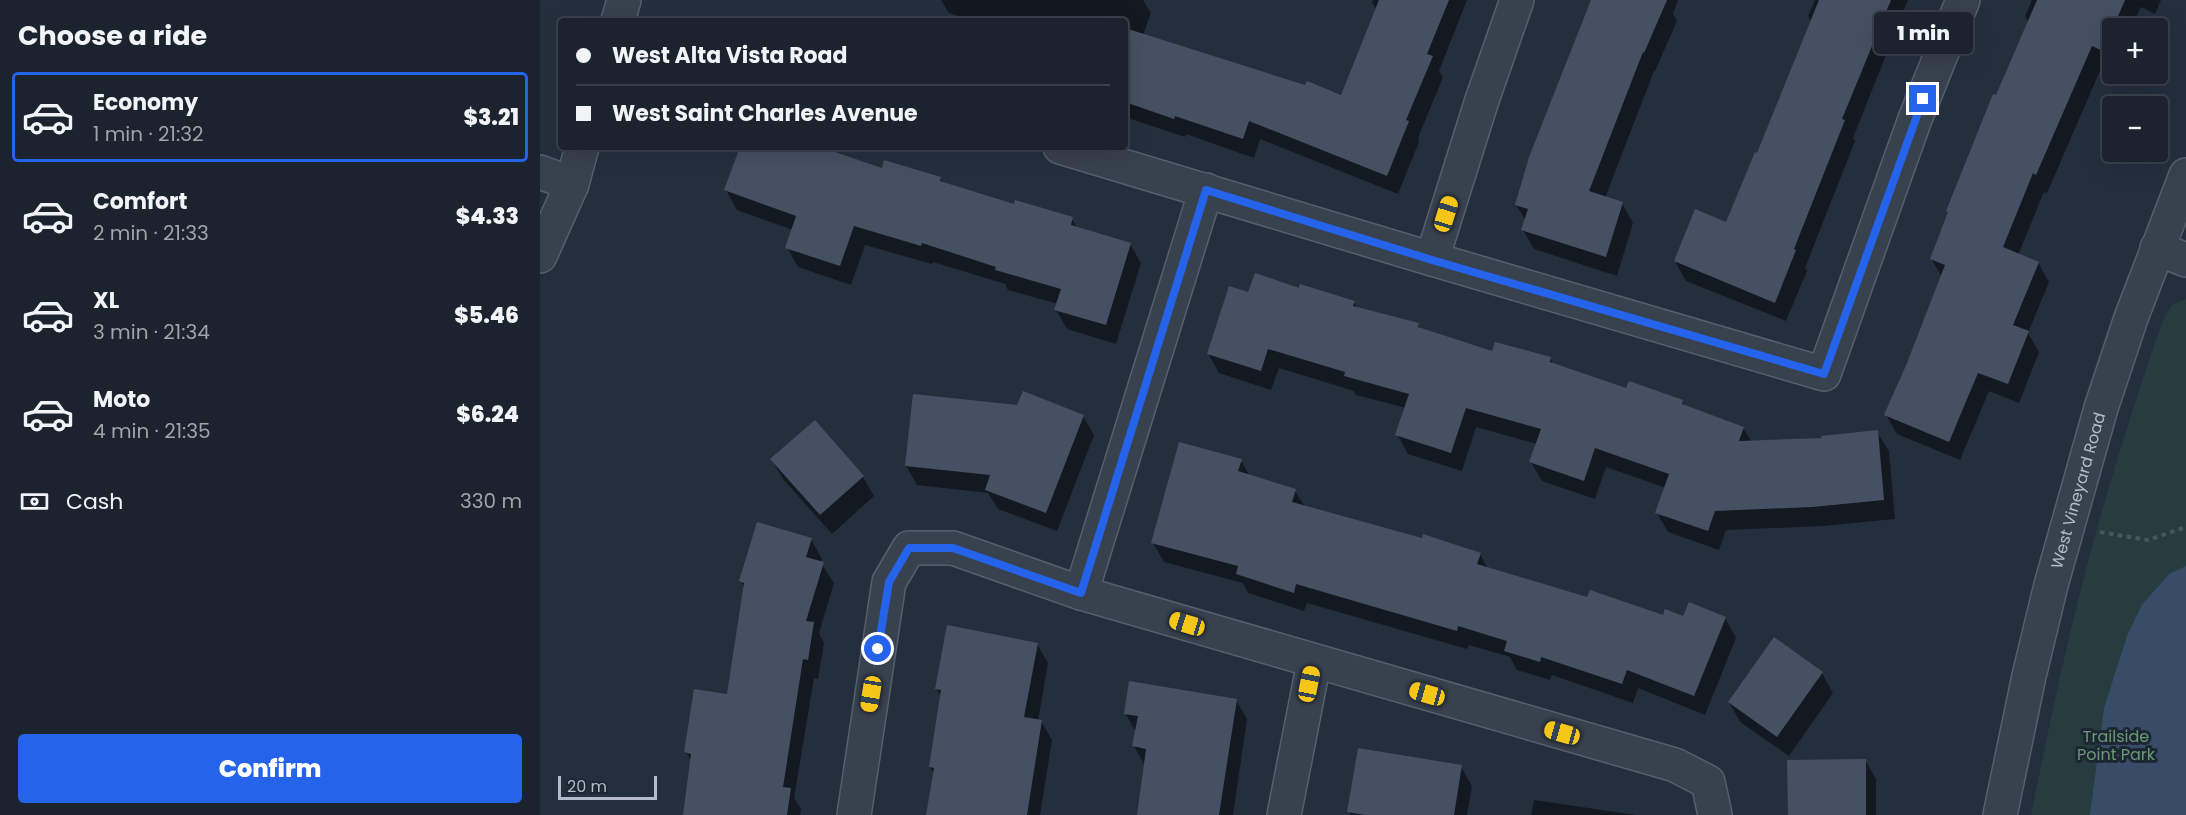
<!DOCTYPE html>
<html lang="en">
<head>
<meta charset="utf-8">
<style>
  body { margin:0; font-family:Poppins,sans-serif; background:#282f3a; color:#f1f3f6; height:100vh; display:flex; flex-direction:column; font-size:22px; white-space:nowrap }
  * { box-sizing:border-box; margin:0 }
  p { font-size:20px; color:#a0a4aa }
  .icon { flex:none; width:33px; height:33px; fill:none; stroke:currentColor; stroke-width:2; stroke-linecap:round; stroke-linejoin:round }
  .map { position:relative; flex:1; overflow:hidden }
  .panel { display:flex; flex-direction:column; background:#1b232e; width:540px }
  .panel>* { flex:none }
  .hud { position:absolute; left:18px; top:18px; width:570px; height:132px; border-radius:6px; box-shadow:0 6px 24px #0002,0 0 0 2px #39404a; display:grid; align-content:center; height:132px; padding:0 18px; background:#1b232e }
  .tools { position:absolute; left:1562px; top:18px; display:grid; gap:12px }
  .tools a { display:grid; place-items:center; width:66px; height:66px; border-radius:6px; background:#1b232e; box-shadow:0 6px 24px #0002,0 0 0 2px #39404a; font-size:30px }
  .scale { position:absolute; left:18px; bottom:15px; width:99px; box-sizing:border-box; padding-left:6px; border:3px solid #b4bcc9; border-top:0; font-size:16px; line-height:21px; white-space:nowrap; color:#b4bcc9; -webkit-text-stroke:4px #1d2633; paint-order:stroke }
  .end { position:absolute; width:27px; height:27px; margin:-14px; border:8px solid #2563eb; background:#fff; box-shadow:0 0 0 3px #fff }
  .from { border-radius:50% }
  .bubble { position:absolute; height:42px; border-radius:6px; background:#1b232e; box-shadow:0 6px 24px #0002,0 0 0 2px #39404a; font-size:20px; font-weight:800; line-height:42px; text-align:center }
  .car { position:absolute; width:18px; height:36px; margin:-18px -9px; border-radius:8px; box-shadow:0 0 4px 2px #0007; background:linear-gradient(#f5c518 24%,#345 0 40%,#f5c518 0 76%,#345 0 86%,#f5c518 0) }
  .hud b { display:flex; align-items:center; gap:21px; height:57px; font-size:22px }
  .hud b+b { border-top:2px solid #39404a }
  .hud i { width:15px; height:15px; background:#f1f3f6 }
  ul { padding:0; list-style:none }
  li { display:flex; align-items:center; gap:18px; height:90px; margin:0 12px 9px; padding:0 6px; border:3px solid transparent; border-radius:6px }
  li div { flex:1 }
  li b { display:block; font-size:22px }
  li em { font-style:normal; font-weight:800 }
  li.current { border-color:#2563eb }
  li>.icon { width:54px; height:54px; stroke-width:1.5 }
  h2 { padding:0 18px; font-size:27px; line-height:72px }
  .pay { display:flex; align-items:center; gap:15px; height:66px; padding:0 18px; font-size:22px }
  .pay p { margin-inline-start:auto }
  .action { display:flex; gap:12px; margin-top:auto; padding:12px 18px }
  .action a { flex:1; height:69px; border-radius:6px; background:#2563eb; color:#fff; font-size:24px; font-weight:800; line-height:69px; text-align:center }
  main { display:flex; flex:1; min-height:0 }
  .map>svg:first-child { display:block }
  .green { fill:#263c3f }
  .water { fill:#394c67 }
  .shadow { fill:#0007 }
  .building { fill:#455162 }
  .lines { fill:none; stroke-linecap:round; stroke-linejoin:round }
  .minor-casing { stroke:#565f6c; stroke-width:36 }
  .path { stroke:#44595c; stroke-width:4; stroke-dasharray:4.5 4.5; stroke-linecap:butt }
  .minor { stroke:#38414e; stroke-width:33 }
  .route { stroke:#2563eb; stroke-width:8 }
  .labels { text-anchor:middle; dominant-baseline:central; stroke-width:6; stroke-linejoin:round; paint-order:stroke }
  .street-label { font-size:16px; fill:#b4bcc9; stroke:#1d2633 }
  .park-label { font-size:16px; fill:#6b9a76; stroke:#1d2633 }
</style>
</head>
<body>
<main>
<section class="panel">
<h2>Choose a ride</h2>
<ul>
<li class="current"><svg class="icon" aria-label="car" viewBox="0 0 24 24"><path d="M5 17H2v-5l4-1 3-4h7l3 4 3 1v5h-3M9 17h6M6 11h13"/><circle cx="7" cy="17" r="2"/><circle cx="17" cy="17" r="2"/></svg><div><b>Economy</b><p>1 min · 21:32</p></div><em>$3.21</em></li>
<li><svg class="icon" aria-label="car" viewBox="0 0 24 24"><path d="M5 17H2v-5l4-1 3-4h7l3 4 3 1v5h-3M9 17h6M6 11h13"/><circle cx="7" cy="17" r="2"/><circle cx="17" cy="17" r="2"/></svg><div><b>Comfort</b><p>2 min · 21:33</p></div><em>$4.33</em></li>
<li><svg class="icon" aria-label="car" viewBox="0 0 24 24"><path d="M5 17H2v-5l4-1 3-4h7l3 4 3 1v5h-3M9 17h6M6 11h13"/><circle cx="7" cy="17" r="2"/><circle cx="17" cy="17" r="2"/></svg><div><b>XL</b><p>3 min · 21:34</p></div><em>$5.46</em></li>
<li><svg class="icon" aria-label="car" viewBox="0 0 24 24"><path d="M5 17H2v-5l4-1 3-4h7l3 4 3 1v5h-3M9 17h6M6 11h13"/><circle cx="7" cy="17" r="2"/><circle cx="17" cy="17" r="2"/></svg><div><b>Moto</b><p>4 min · 21:35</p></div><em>$6.24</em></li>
</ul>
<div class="pay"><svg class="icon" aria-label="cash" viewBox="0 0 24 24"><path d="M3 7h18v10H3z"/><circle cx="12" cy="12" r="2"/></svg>Cash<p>330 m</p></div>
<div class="action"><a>Confirm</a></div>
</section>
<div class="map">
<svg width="1646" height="815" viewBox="0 0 1646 815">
  <rect width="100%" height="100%" fill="#242f3e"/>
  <path class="green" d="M1646,299V815H1491C1507,736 1523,658 1543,580C1566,492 1593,406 1623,320L1632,305Z"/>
  <path class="water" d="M1646,566V815H1550L1564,708L1587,636L1602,605L1629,574Z"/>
  <path class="shadow" d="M401,0H603L611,13L603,35L802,97L837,10L832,3L833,0H927L899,71L903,77L878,138L879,142L858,194L720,139L714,158L646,134L645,137L591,119L585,112V21H433L409,13Z
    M1054,0H1138L1133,14L1137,21L1115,71H1114L1065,198L1082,203L1093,223L1077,276L994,249L983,230L986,221L976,205Z
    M1275,0H1368L1313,138L1315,141L1265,268L1267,271L1246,321L1146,281L1135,261L1186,224L1218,155L1272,23L1268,16Z
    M1492,0H1621L1615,14L1601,7L1591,28H1572V68L1563,64L1507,193L1504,192L1478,255L1498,263L1509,282L1488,333L1499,352L1479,403L1449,391L1420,460L1357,434L1346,415L1368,364L1402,277L1391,259L1489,23L1485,16Z
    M201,147H275L343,170L400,178L403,183L475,206L532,219L538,229L590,244L601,263L576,344L527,329L516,310L518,304L468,290L465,284L393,262L392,264L325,245L311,285L258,267L247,247L253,230L197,210L186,190Z
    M760,289L814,302L817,309L878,325L881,329L953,353L1010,358L1014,365L1087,390L1142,402L1145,407L1203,428L1212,442L1283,440L1337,432L1349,451L1355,519L1284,526L1186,530L1179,550L1128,532L1117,513L1126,488L1066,467L1055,499L1002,481L991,462L997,444L936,427L922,471L868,454L857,434L866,408L816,395L814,391L739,368L731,390L679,373L668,353L709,294Z
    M543,416L554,435L517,531L458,509L448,493L377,485L366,466Z
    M232,460L323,477L334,496L292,534L243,479Z
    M701,461L710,476L755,491L765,507L940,554L948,569L1048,599L1124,617L1185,618L1196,638L1165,715L1098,688L1093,703L1012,675L1010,680L977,670L970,657L929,645L927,649L767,603L764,611L708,593L703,583L624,562L613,543Z
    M271,539L282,559L281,563L294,583L279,633L284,643L278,679L274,678L254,798L261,809L260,815H144L152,763L146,752L188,696L205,589L201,581Z
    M497,644L508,663L498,721H501L512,740L500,815H387L394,774L390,767L401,697L396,688Z
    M1282,673L1293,693L1249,756L1200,722L1189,702Z
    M696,700L707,719L693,815H599L605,766L594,746L596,732L585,713Z
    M1325,760L1336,779V815H1249Z
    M921,767L932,786L927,815H811L809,812Z
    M994,800L1096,815H991Z"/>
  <path class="building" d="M839,0H909L887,54L893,56L866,120L869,121L847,176L709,121L703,139L635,116L634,119L585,102V28L765,85L767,81L801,95Z
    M1051,0H1127L1104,53L1103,52L1049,191L1083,202L1066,257L981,230L988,209L975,205L989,157Z
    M1279,0H1351L1302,119L1305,120L1254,249L1256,250L1235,303L1134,261L1155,209L1186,222L1215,152L1217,153Z
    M1497,0H1585L1563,51L1552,46L1496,175L1493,173L1463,247L1499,262L1473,325L1489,331L1468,384L1438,373L1409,442L1344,415L1367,363L1405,265L1390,259L1408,212L1406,211L1453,94L1456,95Z
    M200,147H280L342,168L344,160L401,177L400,181L474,204L475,200L533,217L531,225L591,243L566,325L514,310L521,289L455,270L456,267L382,243L381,246L314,226L300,266L245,248L256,216L184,190Z
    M715,273L759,288L760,284L815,301L813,306L879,323L878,327L952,351L955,342L1011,357L1010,362L1086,388L1089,381L1143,400L1142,404L1204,427L1199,441L1282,438L1281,436L1338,430L1344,500L1272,507L1175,511L1168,531L1115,513L1129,474L1055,448L1044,481L989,462L1001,429L926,408L911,453L855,435L869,394L804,376L805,372L728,349L721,371L667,354L689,286L708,292Z
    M483,391L544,415L506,513L445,490L450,475L365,466L373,394L477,405Z
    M275,420L324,476L280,515L230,459Z
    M639,442L702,459L698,471L756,489L752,502L882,538L883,534L941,553L937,564L1047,597L1050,590L1123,615L1125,609L1143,616L1149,602L1186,617L1154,696L1087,670L1082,684L1001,657L1000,662L964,651L967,641L918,626L917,631L756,584L754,593L696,574L698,566L611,543Z
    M217,522L272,538L266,557L284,562L266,621L274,622L268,660L263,659L243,787L251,788L247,815H143L151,754L144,752L154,689L187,694L204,583L199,581Z
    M407,625L498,643L484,717L502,720L487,815H386L394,768L389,767L401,690L395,689Z
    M1234,637L1283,672L1237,737L1188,702Z
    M589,681L697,699L679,815H597L606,749L592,746L598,716L584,714Z
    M818,748L922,765L914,815H825L807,812Z
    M1326,759V815H1248L1247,760Z"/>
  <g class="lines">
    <defs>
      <g id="minor">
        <path d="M78,21L84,0"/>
        <path d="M520,147L892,259L1284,374L1375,119L1423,0"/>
        <path d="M0,172L32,184"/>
        <path d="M1617,248L1646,260"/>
        <path d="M0,256L32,184L42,147"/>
        <path d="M892,259L942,100L977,0"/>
        <path d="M541,593L666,190"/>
        <path d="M314,815L349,582L369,548H413L541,593L1135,765L1168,782L1175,815"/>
        <path d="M744,815L774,662"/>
        <path id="s1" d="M1460,815L1489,676L1511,585L1561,408L1591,318L1646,175"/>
      </g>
    </defs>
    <use href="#minor" class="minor-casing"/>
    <path class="path" d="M1560,532L1608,540L1646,527"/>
    <use href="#minor" class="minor"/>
  </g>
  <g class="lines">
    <path class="route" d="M338,649L349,582L369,548H413L541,593L666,190L892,260L1284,374L1383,99"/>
  </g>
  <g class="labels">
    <g class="street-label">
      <text stroke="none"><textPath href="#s1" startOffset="334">West Vineyard Road</textPath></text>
    </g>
    <g class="park-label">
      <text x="1576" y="736">Trailside<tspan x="1576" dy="18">Point Park</tspan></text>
    </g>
  </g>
</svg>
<div class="tools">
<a>+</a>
<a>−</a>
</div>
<div class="scale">20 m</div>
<i class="end from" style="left:338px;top:649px"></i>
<i class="end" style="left:1383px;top:99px"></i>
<div class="bubble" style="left:1334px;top:12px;width:99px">1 min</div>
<i class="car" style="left:906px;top:214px;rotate:17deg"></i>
<i class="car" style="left:647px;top:624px;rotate:287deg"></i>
<i class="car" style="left:769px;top:684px;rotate:11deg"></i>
<i class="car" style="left:331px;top:694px;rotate:189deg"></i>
<i class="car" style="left:887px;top:694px;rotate:286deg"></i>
<i class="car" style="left:1022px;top:733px;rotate:286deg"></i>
<div class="hud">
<b><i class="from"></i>West Alta Vista Road</b>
<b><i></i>West Saint Charles Avenue</b>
</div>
</div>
</main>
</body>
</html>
